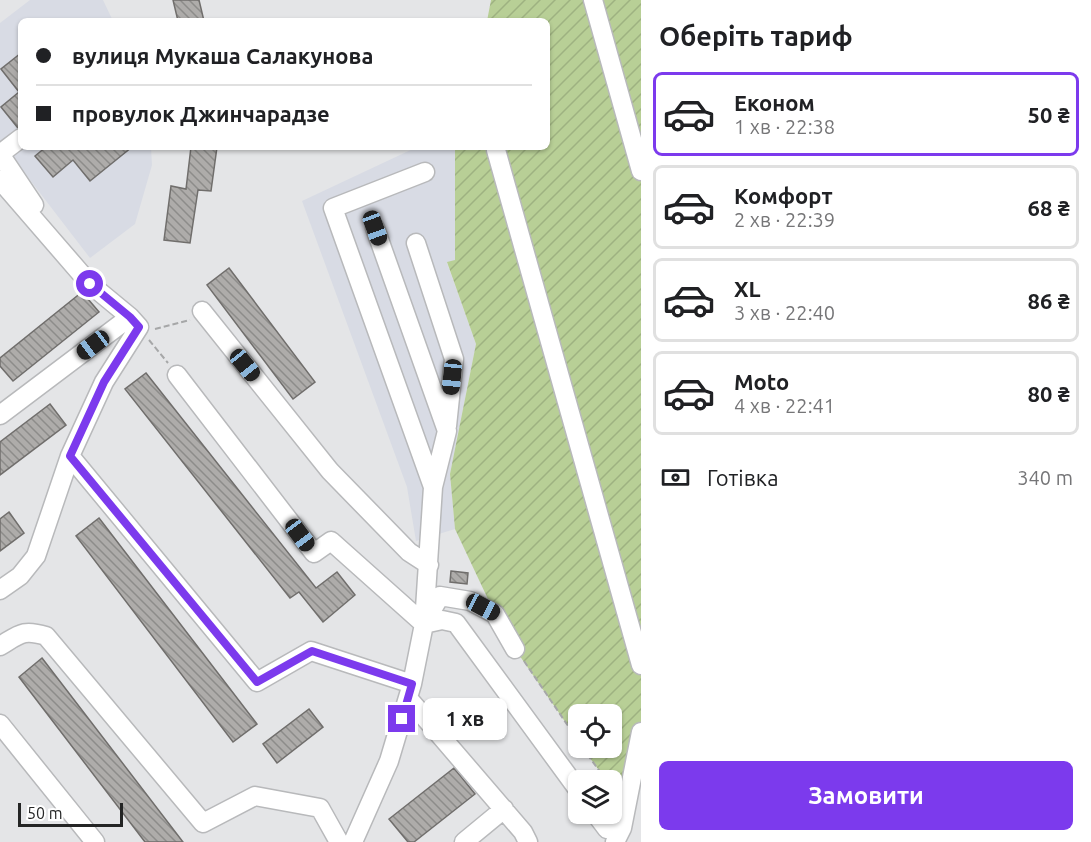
<!DOCTYPE html>
<html lang="uk">
<head>
<meta charset="utf-8">
<style>
  body { margin:0; font-family:Ubuntu,sans-serif; background:#f2f2f2; color:#202124; height:100vh; display:flex; flex-direction:column; font-size:22px; white-space:nowrap }
  * { box-sizing:border-box; margin:0 }
  p { font-size:20px; color:#757577 }
  .icon { flex:none; width:33px; height:33px; fill:none; stroke:currentColor; stroke-width:2; stroke-linecap:round; stroke-linejoin:round }
  .map { position:relative; flex:1; overflow:hidden }
  .side { display:flex; flex-direction:column; background:#fff; width:450px }
  .side>* { flex:none }
  .hud { position:absolute; left:18px; top:18px; width:532px; height:132px; border-radius:9px; box-shadow:0 2px 4px #0004; display:grid; align-content:center; height:132px; padding:0 18px; background:#fff }
  .fabs { position:absolute; left:568px; top:704px; display:grid; gap:12px }
  .fabs a { display:grid; place-items:center; width:54px; height:54px; border-radius:9px; background:#fff; box-shadow:0 2px 4px #0004; font-size:30px }
  .scale { position:absolute; left:18px; bottom:15px; width:105px; box-sizing:border-box; padding-left:6px; border:3px solid #242525; border-top:0; font-size:16px; line-height:21px; white-space:nowrap; color:#242525; -webkit-text-stroke:4px #fff; paint-order:stroke }
  .end { position:absolute; width:27px; height:27px; margin:-14px; border:8px solid #7c3aed; background:#fff; box-shadow:0 0 0 3px #fff }
  .from { border-radius:50% }
  .bubble { position:absolute; height:42px; border-radius:9px; background:#fff; box-shadow:0 2px 4px #0004; font-size:20px; font-weight:700; line-height:42px; text-align:center }
  .car { position:absolute; width:18px; height:36px; margin:-18px -9px; border-radius:8px; box-shadow:0 0 4px 2px #0007; background:linear-gradient(#222 24%,#8ab4d8 0 40%,#222 0 76%,#8ab4d8 0 86%,#222 0) }
  .hud b { display:flex; align-items:center; gap:21px; height:57px; font-size:22px }
  .hud b+b { border-top:2px solid #e0e0e0 }
  .hud i { width:15px; height:15px; background:#202124 }
  ul { padding:0; list-style:none }
  li { display:flex; align-items:center; gap:18px; height:84px; margin:0 12px 9px; padding:0 6px; border:3px solid #e0e0e0; border-radius:9px }
  li div { flex:1 }
  li b { display:block; font-size:22px }
  li em { font-style:normal; font-weight:700 }
  li.active { border-color:#7c3aed }
  li>.icon { width:54px; height:54px; stroke-width:1.5 }
  h2 { padding:0 18px; font-size:27px; line-height:72px }
  .pay { display:flex; align-items:center; gap:15px; height:66px; padding:0 18px; font-size:22px }
  .pay p { margin-inline-start:auto }
  .primary-button { display:flex; gap:12px; margin-top:auto; padding:12px 18px }
  .primary-button a { flex:1; height:69px; border-radius:9px; background:#7c3aed; color:#fff; font-size:24px; font-weight:700; line-height:69px; text-align:center }
  main { display:flex; flex:1; min-height:0 }
  .map>svg:first-child { display:block }
  .built { fill:#d8dbe4 }
  .garden { fill:url(#garden-furrows) }
  .building { fill:url(#building-back-hatch); stroke:#706e6c; stroke-width:1.5 }
  .lines { fill:none; stroke-linecap:round; stroke-linejoin:round }
  .minor-casing { stroke:#b8b9bb; stroke-width:21 }
  .path { stroke:#a6a7a8; stroke-width:2; stroke-dasharray:6 3; stroke-linecap:butt }
  .minor { stroke:#fff; stroke-width:18 }
  .route { stroke:#7c3aed; stroke-width:8 }
</style>
</head>
<body>
<main>
<div class="map">
<svg width="641" height="842" viewBox="0 0 641 842">
  <defs>
    <pattern id="garden-furrows" width="10" height="10" patternUnits="userSpaceOnUse" patternTransform="scale(1.5)"><rect width="10" height="10" fill="#b8cf96"/><path d="M-1 1l2-2M0 10L10 0M9 11l2-2" fill="none" stroke="#9eb281"/></pattern>
    <pattern id="building-back-hatch" width="6" height="6" patternUnits="userSpaceOnUse" patternTransform="scale(1.5)"><rect width="6" height="6" fill="#aeacaa"/><path d="M-1 5l2 2M0 0l6 6M5-1l2 2" fill="none" stroke="#8d8c8a"/></pattern>
  </defs>
  <rect width="100%" height="100%" fill="#e4e5e7"/>
  <path class="built" d="M30,0H103L113,21H21V147H151L152,165L135,224L90,258L0,141V23Z
    M417,147H455V261L447,263L476,344L450,474L455,529L416,541L407,487L302,201Z"/>
  <path class="garden" d="M491,0H641V732L620,799L612,788V780H606L582,747H612V714H579V742L515,649L495,614L455,529L450,474L476,344L447,262L455,260V147H548V21H487Z"/>
  <path class="building" d="M173,0H199L204,21H178Z
    M21,53V127L18,128L1,107L19,92L1,69Z
    M46,147H132L90,181L73,160L53,177L35,156Z
    M191,147H217L211,191L198,190L190,243L164,240L171,186L186,189Z
    M229,268L315,382L293,399L207,285Z
    M82,292L99,312L13,381L0,366V358Z
    M146,373L316,588L337,572L355,595L323,622L299,592L290,598L125,389Z
    M50,404L66,425L0,475V442Z
    M9,512L24,533L0,551V519Z
    M99,518L257,724L233,742L76,536Z
    M451,571L468,573L467,584L450,582Z
    M42,658L183,842H145L19,677Z
    M309,709L323,727L277,763L263,744Z
    M454,768L475,794L414,842H408L389,819Z"/>
  <g class="lines">
    <defs>
      <path id="minor" d="M593,0L641,171
        M21,138L0,154L34,205
        M496,150L641,665
        M0,180L90,284L130,317L139,327L104,382L70,456L36,556L20,576L0,590
        M375,228L447,431L433,487
        M416,243L454,359L447,426
        M202,311L330,471L409,552L429,565
        M177,375L314,553L331,541L424,624
        M0,415L130,317
        M70,456L257,682L311,651L412,684
        M428,617L440,596L470,601L495,614L515,649
        M424,624L442,620L456,623L579,791
        M0,646C20,634 23,629 46,636L203,823L255,796L320,808L339,842
        M408,698L523,832L528,842
        M0,724L95,842
        M595,813L607,829
        M353,842L389,761L412,684L424,624L433,487L333,208L425,172
        M464,842L504,809
        M615,842L622,828L641,732"/>
    </defs>
    <use href="#minor" class="minor-casing"/>
    <path class="path" d="M155,329L190,320
      M149,340L168,363
      M524,661L579,742
      M582,747L606,780"/>
    <use href="#minor" class="minor"/>
  </g>
  <g class="lines">
    <path class="route" d="M90,284L130,317L139,327L104,382L70,456L257,682L312,651L412,684L402,719"/>
  </g>
</svg>
<div class="fabs">
<a><svg class="icon" aria-label="locate" viewBox="0 0 24 24"><circle cx="12" cy="12" r="6"/><path d="M12 2v4M12 18v4M2 12h4M18 12h4"/></svg></a>
<a><svg class="icon" aria-label="layers" viewBox="0 0 24 24"><path d="M12 4l9 5-9 5-9-5zM3 14l9 5 9-5"/></svg></a>
</div>
<div class="scale">50 m</div>
<i class="end from" style="left:90px;top:284px"></i>
<i class="end" style="left:402px;top:719px"></i>
<div class="bubble" style="left:423px;top:698px;width:84px">1 хв</div>
<i class="car" style="left:375px;top:228px;rotate:160deg"></i>
<i class="car" style="left:93px;top:345px;rotate:233deg"></i>
<i class="car" style="left:245px;top:365px;rotate:141deg"></i>
<i class="car" style="left:452px;top:377px;rotate:186deg"></i>
<i class="car" style="left:300px;top:535px;rotate:143deg"></i>
<i class="car" style="left:483px;top:607px;rotate:118deg"></i>
<div class="hud">
<b><i class="from"></i>вулиця Мукаша Салакунова</b>
<b><i></i>провулок Джинчарадзе</b>
</div>
</div>
<section class="side">
<h2>Оберіть тариф</h2>
<ul>
<li class="active"><svg class="icon" aria-label="car" viewBox="0 0 24 24"><path d="M5 17H2v-5l4-1 3-4h7l3 4 3 1v5h-3M9 17h6M6 11h13"/><circle cx="7" cy="17" r="2"/><circle cx="17" cy="17" r="2"/></svg><div><b>Економ</b><p>1 хв · 22:38</p></div><em>50 ₴</em></li>
<li><svg class="icon" aria-label="car" viewBox="0 0 24 24"><path d="M5 17H2v-5l4-1 3-4h7l3 4 3 1v5h-3M9 17h6M6 11h13"/><circle cx="7" cy="17" r="2"/><circle cx="17" cy="17" r="2"/></svg><div><b>Комфорт</b><p>2 хв · 22:39</p></div><em>68 ₴</em></li>
<li><svg class="icon" aria-label="car" viewBox="0 0 24 24"><path d="M5 17H2v-5l4-1 3-4h7l3 4 3 1v5h-3M9 17h6M6 11h13"/><circle cx="7" cy="17" r="2"/><circle cx="17" cy="17" r="2"/></svg><div><b>XL</b><p>3 хв · 22:40</p></div><em>86 ₴</em></li>
<li><svg class="icon" aria-label="car" viewBox="0 0 24 24"><path d="M5 17H2v-5l4-1 3-4h7l3 4 3 1v5h-3M9 17h6M6 11h13"/><circle cx="7" cy="17" r="2"/><circle cx="17" cy="17" r="2"/></svg><div><b>Moto</b><p>4 хв · 22:41</p></div><em>80 ₴</em></li>
</ul>
<div class="pay"><svg class="icon" aria-label="cash" viewBox="0 0 24 24"><path d="M3 7h18v10H3z"/><circle cx="12" cy="12" r="2"/></svg>Готівка<p>340 m</p></div>
<div class="primary-button"><a>Замовити</a></div>
</section>
</main>
</body>
</html>
